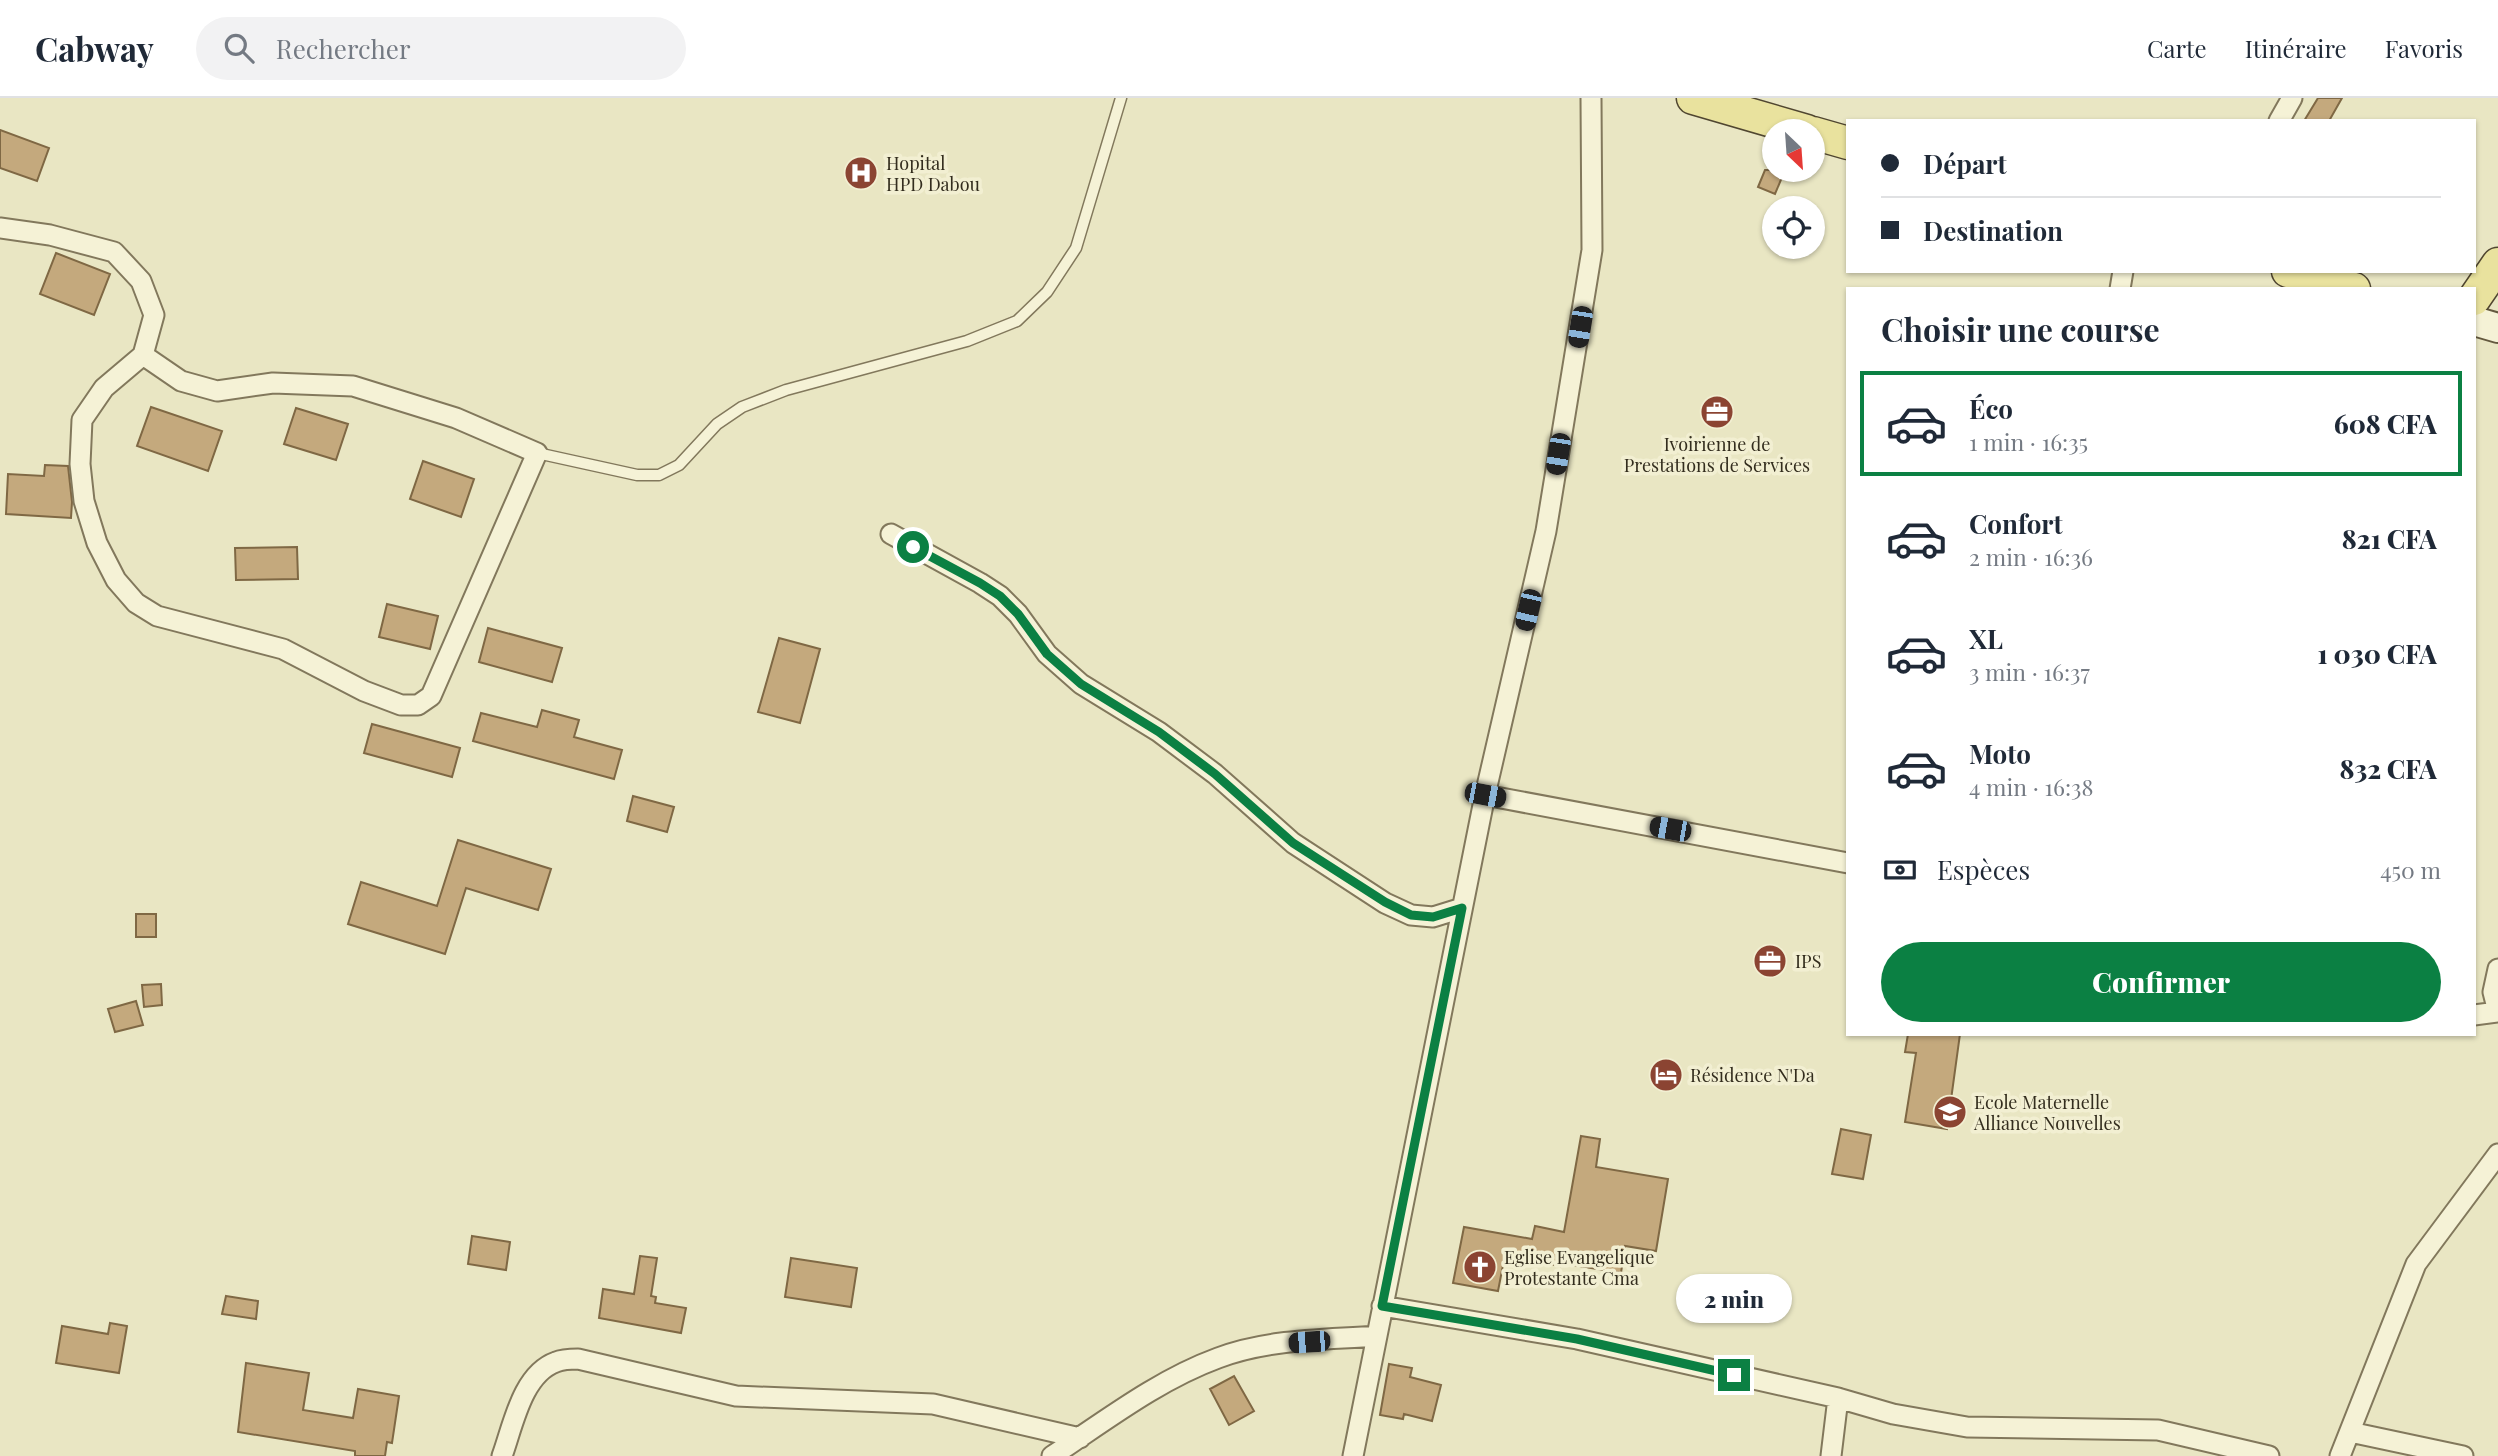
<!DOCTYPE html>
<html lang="fr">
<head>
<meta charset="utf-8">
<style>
  body { margin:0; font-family:"Playfair Display",serif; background:#f2f2f3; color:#1f2937; height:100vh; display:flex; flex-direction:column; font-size:26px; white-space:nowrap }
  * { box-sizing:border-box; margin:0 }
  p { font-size:23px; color:#747a83 }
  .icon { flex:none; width:38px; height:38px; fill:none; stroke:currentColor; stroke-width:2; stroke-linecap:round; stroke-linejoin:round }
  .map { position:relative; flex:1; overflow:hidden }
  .drawer { position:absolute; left:1846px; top:189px; width:630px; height:749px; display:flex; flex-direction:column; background:#fff; border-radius:0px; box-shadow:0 2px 5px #0004 }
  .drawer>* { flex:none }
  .hud { position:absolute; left:1846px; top:21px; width:630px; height:154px; border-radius:0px; box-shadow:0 2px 5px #0004; display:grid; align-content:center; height:154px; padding:0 35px; background:#fff }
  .needle { width:46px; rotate:155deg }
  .fabs { position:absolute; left:1762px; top:21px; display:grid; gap:14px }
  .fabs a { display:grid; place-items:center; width:63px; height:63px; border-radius:50%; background:#fff; box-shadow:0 2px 5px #0004; font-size:35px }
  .end { position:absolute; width:32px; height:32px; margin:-16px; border:9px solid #0b8043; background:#fff; box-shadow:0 0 0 4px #fff }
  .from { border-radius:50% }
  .bubble { position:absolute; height:49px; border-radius:24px; background:#fff; box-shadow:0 2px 5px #0004; font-size:23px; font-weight:800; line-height:49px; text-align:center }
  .car { position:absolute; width:21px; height:42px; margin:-21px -10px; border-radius:9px; box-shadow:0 0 5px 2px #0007; background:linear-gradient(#222 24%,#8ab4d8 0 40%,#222 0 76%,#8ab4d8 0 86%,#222 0) }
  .hud b { display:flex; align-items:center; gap:24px; height:66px; font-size:26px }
  .hud b+b { border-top:2px solid #e0e1e3 }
  .hud i { width:18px; height:18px; background:#1f2937 }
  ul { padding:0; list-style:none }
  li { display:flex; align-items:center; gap:21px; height:105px; margin:0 14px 10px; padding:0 21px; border:4px solid transparent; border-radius:0px }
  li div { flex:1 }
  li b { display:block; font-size:26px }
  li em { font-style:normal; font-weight:800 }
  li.current { border-color:#0b8043 }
  li>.icon { width:63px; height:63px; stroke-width:1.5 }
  h2 { padding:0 35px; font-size:32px; line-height:84px }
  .pay { display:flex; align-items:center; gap:18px; height:77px; padding:0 35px; font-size:26px }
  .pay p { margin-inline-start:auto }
  .button { display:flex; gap:14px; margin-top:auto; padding:14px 35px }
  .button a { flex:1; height:80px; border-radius:42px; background:#0b8043; color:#fff; font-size:28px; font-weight:800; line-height:80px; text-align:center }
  header { display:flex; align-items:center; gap:42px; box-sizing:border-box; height:98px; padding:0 35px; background:#fff; border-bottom:2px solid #e0e1e3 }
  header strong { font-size:33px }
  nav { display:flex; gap:38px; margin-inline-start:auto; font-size:24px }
  .search { width:490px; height:63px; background:#f2f2f3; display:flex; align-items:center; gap:18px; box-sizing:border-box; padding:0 24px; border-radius:38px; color:#747a83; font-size:26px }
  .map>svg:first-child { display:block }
  .building { fill:#c4a97d; stroke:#7f6844; stroke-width:2 }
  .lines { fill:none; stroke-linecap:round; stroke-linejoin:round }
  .service-casing { stroke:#82785c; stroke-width:13 }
  .minor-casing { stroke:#82785c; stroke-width:23 }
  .secondary-casing { stroke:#64593f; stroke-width:32 }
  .primary-casing { stroke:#504630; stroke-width:35 }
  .service { stroke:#f5f2d6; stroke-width:10 }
  .minor { stroke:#f5f2d6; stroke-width:19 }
  .secondary { stroke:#f5f2d6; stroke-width:28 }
  .primary { stroke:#e9e29e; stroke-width:32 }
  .route { stroke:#0b8043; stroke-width:9 }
  .labels { text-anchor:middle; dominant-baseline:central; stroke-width:7; stroke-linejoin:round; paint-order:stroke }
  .poi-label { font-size:18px; fill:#332d1e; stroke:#f2efd2; text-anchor:start }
</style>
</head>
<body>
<header>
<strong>Cabway</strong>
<div class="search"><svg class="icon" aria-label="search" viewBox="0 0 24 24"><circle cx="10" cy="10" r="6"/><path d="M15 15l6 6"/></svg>Rechercher</div>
<nav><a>Carte</a><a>Itinéraire</a><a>Favoris</a></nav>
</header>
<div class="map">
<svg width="2498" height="1358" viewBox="0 0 2498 1358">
  <rect width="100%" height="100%" fill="#e9e6c3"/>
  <path class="building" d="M2318,0H2342L2329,23H2304Z
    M0,32L49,50L37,83L0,70Z
    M1765,72H1785L1775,96L1758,89Z
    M56,155L110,176L94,217L40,196Z
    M151,309L222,333L208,373L137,348Z
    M296,310L348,326L336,362L284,346Z
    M423,363L474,381L461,419L410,401Z
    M45,367L68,368L72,404L71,420L6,416L8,376L44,378Z
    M297,449L298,481L236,482L235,450Z
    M387,506L438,518L430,551L379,539Z
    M488,530L562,550L552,584L479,564Z
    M779,540L820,551L800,625L758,614Z
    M542,612L579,622L574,639L622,652L614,681L473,643L481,615L537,629Z
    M372,626L460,650L452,679L364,655Z
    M633,698L674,709L667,734L627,723Z
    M458,742L551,771L538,812L466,790L445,856L348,826L361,784L437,808Z
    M136,816H156V839H136Z
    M161,886L162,907L144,909L142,887Z
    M136,903L143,927L115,934L108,911Z
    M1908,936H1960L1947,1031L1905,1024L1916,955L1905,954Z
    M1841,1031L1871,1037L1863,1081L1832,1076Z
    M1581,1038L1600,1041L1596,1069L1668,1081L1656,1153L1625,1148L1621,1175L1561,1165L1560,1168L1505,1157L1498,1193L1453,1185L1464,1129L1532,1141L1535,1128L1564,1134Z
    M472,1138L510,1144L506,1172L468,1166Z
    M640,1158L657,1160L651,1198L656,1199L655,1205L686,1210L681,1235L599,1220L603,1191L634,1196Z
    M791,1160L857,1170L851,1209L785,1199Z
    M226,1198L258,1203L256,1221L222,1216Z
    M110,1225L127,1228L119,1275L56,1265L62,1228L108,1236Z
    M246,1265L309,1275L303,1312L353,1320L358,1291L399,1298L392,1345L387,1344L385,1358H355V1353L238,1334Z
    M1389,1266L1412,1270L1410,1279L1441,1287L1432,1323L1404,1316L1403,1321L1380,1317Z
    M1234,1278L1254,1313L1229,1327L1210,1291Z"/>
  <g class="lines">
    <defs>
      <path id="service" d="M537,355L637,377H659L679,367L717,326L742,309L786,292L967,243L1017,223L1047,194L1076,150L1121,0"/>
      <path id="minor" d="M2279,23L2292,0
        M0,130L50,137L114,154L141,183L154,217L143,257L104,290L82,322L80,366L84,403L97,445L116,482L136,505L157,518L283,551L364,593L401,607H418L431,598L537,355L456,320L353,288L273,285L217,293L181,283L143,257
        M2120,191L2123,173
        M891,436L980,485L1000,498L1018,516L1047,556L1081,586L1159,634L1215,676L1293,745L1385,805L1411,817L1433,819L1462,810
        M1485,697L1848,765
        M2474,917L2498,914L2493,894L2498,871
        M1382,1208L1577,1241L1838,1300L1893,1316L1967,1329L2158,1332L2269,1358
        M2350,1334L2463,1358
        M502,1358C513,1328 522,1276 556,1264C563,1261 571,1261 578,1261L736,1298L933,1306L1080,1340
        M1052,1358C1105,1323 1158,1282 1218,1260C1267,1241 1324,1242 1376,1238
        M1353,1358L1485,697L1546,433L1592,152L1591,0
        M1831,1358L1838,1300
        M2340,1358L2416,1166L2498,1056"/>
      <path id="secondary" d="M2474,223L2498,230"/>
      <path id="primary" d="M1693,0L1807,33
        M1813,35L1848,45
        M2288,173L2354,191
        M2474,201L2498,166"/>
    </defs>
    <use href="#service" class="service-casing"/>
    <use href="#minor" class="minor-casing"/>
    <use href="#secondary" class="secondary-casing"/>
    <use href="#primary" class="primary-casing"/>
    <use href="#service" class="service"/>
    <use href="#minor" class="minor"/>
    <use href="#secondary" class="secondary"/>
    <use href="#primary" class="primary"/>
  </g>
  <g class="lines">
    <path class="route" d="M913,449L980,485L1000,498L1018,516L1047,556L1081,586L1159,634L1215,676L1293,745L1385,804L1411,817L1433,819L1462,810L1382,1208L1577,1241L1734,1277"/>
  </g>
  <defs>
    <symbol id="hospital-disc" viewBox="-11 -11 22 22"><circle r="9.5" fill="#8b4432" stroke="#f2efd2"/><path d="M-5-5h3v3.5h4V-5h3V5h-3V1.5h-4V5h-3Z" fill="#fff"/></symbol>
    <symbol id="office-disc" viewBox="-11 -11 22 22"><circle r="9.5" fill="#8b4432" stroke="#f2efd2"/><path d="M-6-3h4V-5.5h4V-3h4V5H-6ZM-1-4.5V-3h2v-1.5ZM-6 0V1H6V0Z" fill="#fff"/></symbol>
    <symbol id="hotel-disc" viewBox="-11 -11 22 22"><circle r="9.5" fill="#8b4432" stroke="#f2efd2"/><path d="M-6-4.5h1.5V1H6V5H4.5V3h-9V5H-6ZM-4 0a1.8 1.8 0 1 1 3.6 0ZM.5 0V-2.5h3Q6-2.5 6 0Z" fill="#fff"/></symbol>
    <symbol id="school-disc" viewBox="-11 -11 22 22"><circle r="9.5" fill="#8b4432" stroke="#f2efd2"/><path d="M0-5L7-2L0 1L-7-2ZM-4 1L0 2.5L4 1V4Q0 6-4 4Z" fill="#fff"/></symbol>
    <symbol id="church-disc" viewBox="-11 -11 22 22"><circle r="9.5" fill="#8b4432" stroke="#f2efd2"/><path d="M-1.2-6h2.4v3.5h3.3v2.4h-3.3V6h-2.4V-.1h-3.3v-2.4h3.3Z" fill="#fff"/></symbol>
  </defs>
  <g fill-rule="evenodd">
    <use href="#hospital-disc" x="842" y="56" width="38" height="38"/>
    <use href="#office-disc" x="1698" y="295" width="38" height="38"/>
    <use href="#office-disc" x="1751" y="844" width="38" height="38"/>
    <use href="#hotel-disc" x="1647" y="958" width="38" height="38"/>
    <use href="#school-disc" x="1931" y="995" width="38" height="38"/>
    <use href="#church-disc" x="1461" y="1150" width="38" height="38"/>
  </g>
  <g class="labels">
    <g class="poi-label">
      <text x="886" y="65">Hopital<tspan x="886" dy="21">HPD Dabou</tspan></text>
      <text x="1717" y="346" text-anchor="middle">Ivoirienne de<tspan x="1717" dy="21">Prestations de Services</tspan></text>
      <text x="1795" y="863">IPS</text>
      <text x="1690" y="977">Résidence N'Da</text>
      <text x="1974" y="1004">Ecole Maternelle<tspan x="1974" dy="21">Alliance Nouvelles</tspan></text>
      <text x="1504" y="1159">Eglise Evangelique<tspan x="1504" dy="21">Protestante Cma</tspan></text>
    </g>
  </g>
</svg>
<div class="fabs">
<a><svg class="needle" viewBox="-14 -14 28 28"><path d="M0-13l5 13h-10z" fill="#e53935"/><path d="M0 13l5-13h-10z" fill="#747a83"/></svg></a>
<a><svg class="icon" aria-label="locate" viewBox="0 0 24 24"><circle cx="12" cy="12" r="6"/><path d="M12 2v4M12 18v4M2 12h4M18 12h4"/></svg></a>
</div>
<i class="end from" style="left:913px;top:449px"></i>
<i class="end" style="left:1734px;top:1277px"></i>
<div class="bubble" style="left:1676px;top:1176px;width:116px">2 min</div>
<i class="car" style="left:1580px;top:229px;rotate:189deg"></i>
<i class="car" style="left:1558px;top:356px;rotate:189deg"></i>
<i class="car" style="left:1528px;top:512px;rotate:193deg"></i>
<i class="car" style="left:1485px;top:697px;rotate:101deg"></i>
<i class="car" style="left:1670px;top:731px;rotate:280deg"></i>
<i class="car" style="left:1309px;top:1244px;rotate:266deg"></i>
<div class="hud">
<b><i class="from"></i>Départ</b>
<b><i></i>Destination</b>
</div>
<section class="drawer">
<h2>Choisir une course</h2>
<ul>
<li class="current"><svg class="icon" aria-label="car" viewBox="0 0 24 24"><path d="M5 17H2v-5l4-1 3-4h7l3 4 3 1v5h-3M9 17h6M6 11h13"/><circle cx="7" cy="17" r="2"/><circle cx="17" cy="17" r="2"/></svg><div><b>Éco</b><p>1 min · 16:35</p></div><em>608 CFA</em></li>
<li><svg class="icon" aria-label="car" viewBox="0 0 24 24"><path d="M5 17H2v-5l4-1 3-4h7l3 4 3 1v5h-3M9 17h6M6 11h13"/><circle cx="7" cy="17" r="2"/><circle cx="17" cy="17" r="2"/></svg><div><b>Confort</b><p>2 min · 16:36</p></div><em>821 CFA</em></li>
<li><svg class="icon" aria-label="car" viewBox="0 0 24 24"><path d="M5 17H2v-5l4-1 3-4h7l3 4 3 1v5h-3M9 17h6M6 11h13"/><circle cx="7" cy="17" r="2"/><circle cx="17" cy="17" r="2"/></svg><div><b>XL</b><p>3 min · 16:37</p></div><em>1 030 CFA</em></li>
<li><svg class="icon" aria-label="car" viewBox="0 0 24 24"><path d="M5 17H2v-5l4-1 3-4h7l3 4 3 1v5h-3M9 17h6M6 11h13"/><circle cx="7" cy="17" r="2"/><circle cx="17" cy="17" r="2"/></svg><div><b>Moto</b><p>4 min · 16:38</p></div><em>832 CFA</em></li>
</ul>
<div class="pay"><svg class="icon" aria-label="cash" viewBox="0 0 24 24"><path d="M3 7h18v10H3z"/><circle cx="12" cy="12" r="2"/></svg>Espèces<p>450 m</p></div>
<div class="button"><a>Confirmer</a></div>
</section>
</div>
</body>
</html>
